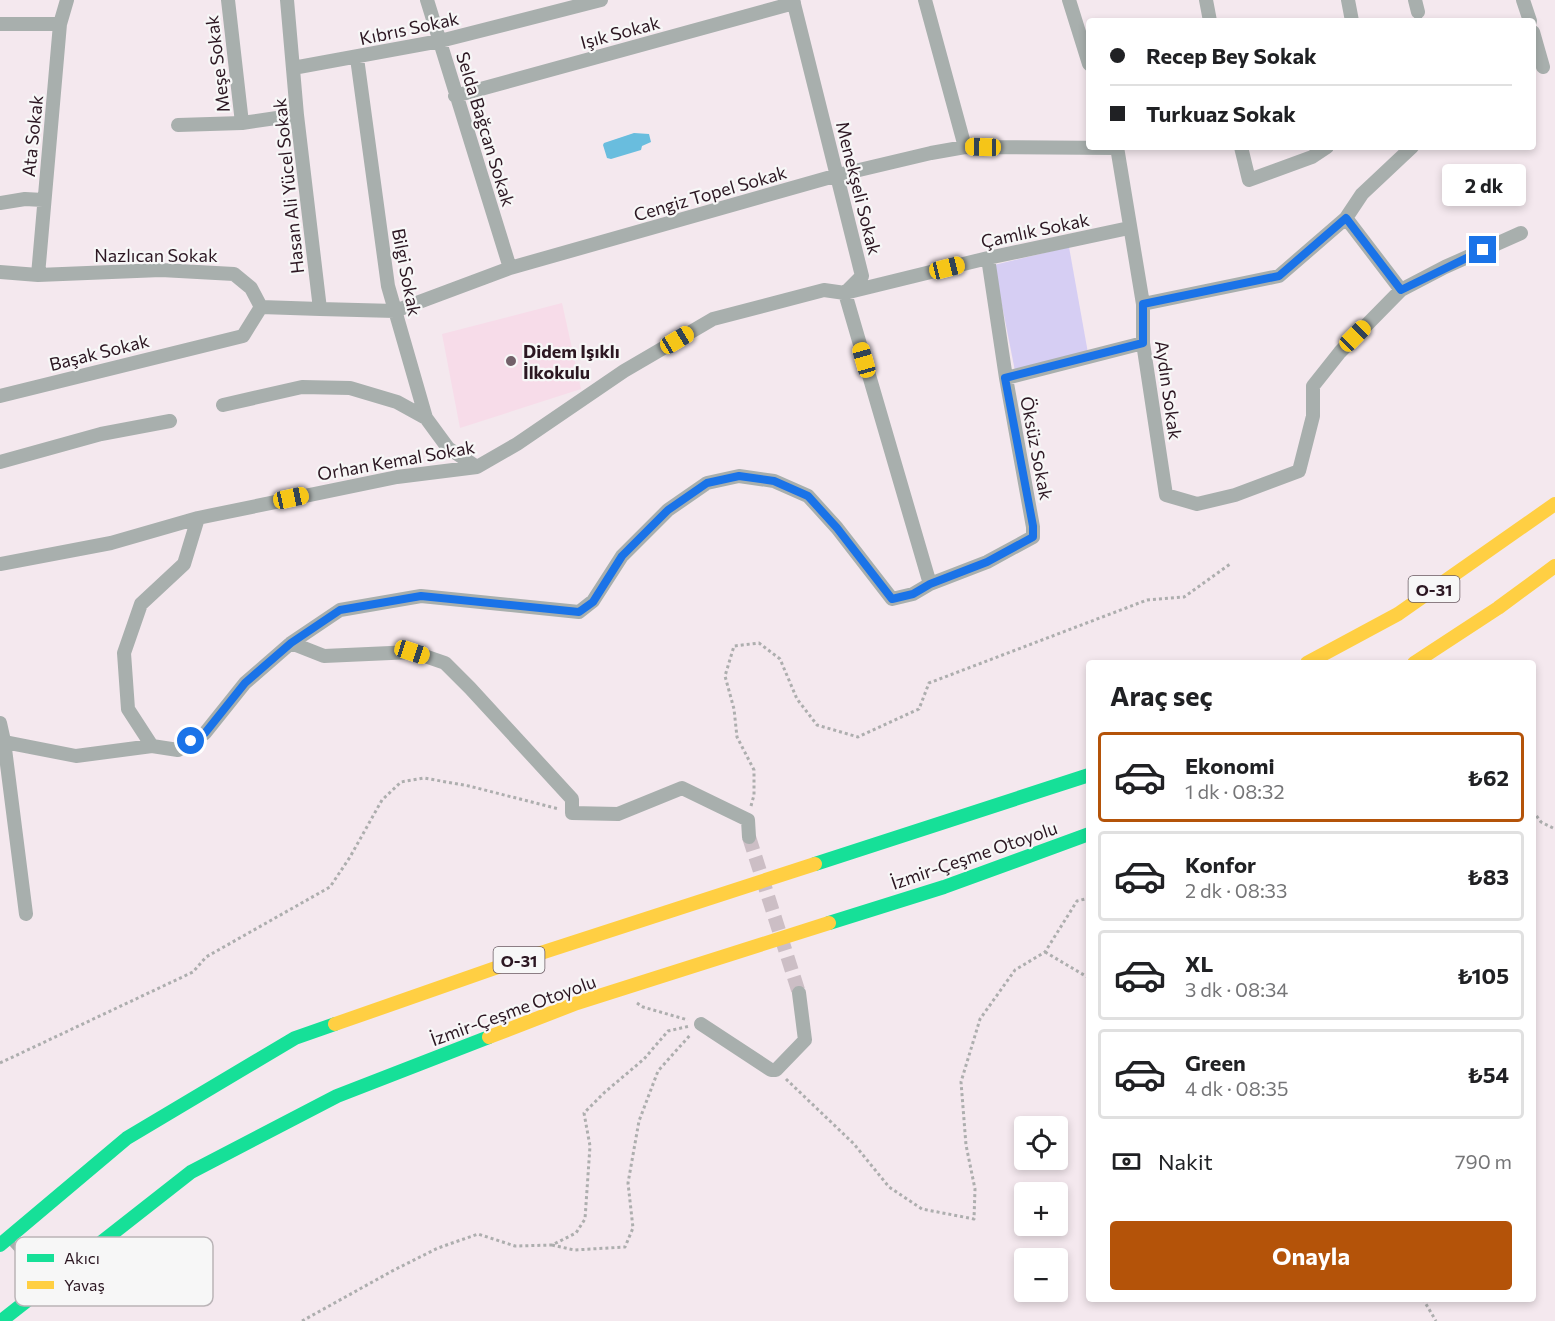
<!DOCTYPE html>
<html lang="tr">
<head>
<meta charset="utf-8">
<style>
  body { margin:0; font-family:Commissioner,sans-serif; background:#f2f2f2; color:#202124; height:100vh; display:flex; flex-direction:column; font-size:22px; white-space:nowrap }
  * { box-sizing:border-box; margin:0 }
  p { font-size:20px; color:#757577 }
  .icon { flex:none; width:33px; height:33px; fill:none; stroke:currentColor; stroke-width:2; stroke-linecap:round; stroke-linejoin:round }
  .map { position:relative; flex:1; overflow:hidden }
  .sheet { position:absolute; left:1086px; top:660px; width:450px; height:642px; display:flex; flex-direction:column; background:#fff; border-radius:6px; box-shadow:0 3px 9px #0003 }
  .sheet>* { flex:none }
  .guide { position:absolute; left:1086px; top:18px; width:450px; height:132px; border-radius:6px; box-shadow:0 3px 9px #0003; display:grid; align-content:center; height:132px; padding:0 24px; background:#fff }
  .controls { position:absolute; left:1014px; top:1116px; display:grid; gap:12px }
  .controls a { display:grid; place-items:center; width:54px; height:54px; border-radius:6px; background:#fff; box-shadow:0 3px 9px #0003; font-size:30px }
  .end { position:absolute; width:27px; height:27px; margin:-14px; border:8px solid #1a73e8; background:#fff; box-shadow:0 0 0 3px #fff }
  .from { border-radius:50% }
  .bubble { position:absolute; height:42px; border-radius:6px; background:#fff; box-shadow:0 3px 9px #0003; font-size:20px; font-weight:700; line-height:42px; text-align:center }
  .car { position:absolute; width:18px; height:36px; margin:-18px -9px; border-radius:8px; box-shadow:0 0 4px 2px #0007; background:linear-gradient(#f5c518 24%,#345 0 40%,#f5c518 0 76%,#345 0 86%,#f5c518 0) }
  .guide b { display:flex; align-items:center; gap:21px; height:57px; font-size:22px }
  .guide b+b { border-top:2px solid #e0e0e0 }
  .guide i { width:15px; height:15px; background:#202124 }
  ul { padding:0; list-style:none }
  li { display:flex; align-items:center; gap:18px; height:90px; margin:0 12px 9px; padding:0 12px; border:3px solid #e0e0e0; border-radius:6px }
  li div { flex:1 }
  li b { display:block; font-size:22px }
  li em { font-style:normal; font-weight:700 }
  li.on { border-color:#b45309 }
  li>.icon { width:54px; height:54px; stroke-width:1.5 }
  h2 { padding:0 24px; font-size:27px; line-height:72px }
  .pay { display:flex; align-items:center; gap:15px; height:66px; padding:0 24px; font-size:22px }
  .pay p { margin-inline-start:auto }
  .button { display:flex; gap:12px; margin-top:auto; padding:12px 24px }
  .button a { flex:1; height:69px; border-radius:6px; background:#b45309; color:#fff; font-size:24px; font-weight:700; line-height:69px; text-align:center }
  .map>svg:first-child { display:block }
  .built { fill:#f7dce9 }
  .green { fill:#d6cef3 }
  .water { fill:#69bdde }
  .lines { fill:none; stroke-linecap:round; stroke-linejoin:round }
  .street-tunnel { stroke:#ccbec5; stroke-width:14; stroke-dasharray:14 7; stroke-linecap:butt }
  .path { stroke:#adaeae; stroke-width:3; stroke-dasharray:3 3; stroke-linecap:butt }
  .lane { stroke:#a8afad; stroke-width:7 }
  .street { stroke:#a8afad; stroke-width:14 }
  .fast { stroke:#16e098; stroke-width:14 }
  .slow { stroke:#ffcf43; stroke-width:14 }
  .route { stroke:#1a73e8; stroke-width:8 }
  .poi-dot { fill:#726069; stroke:#f7f7f7; stroke-width:2 }
  .labels { text-anchor:middle; dominant-baseline:central; stroke-width:4.5; stroke-linejoin:round; paint-order:stroke }
  .shield { fill:#f7f7f7; stroke:#695a62; stroke-width:1.5 }
  .shield-label { font-size:16px; font-weight:bold; fill:#2c1722 }
  .street-label { font-size:18px; fill:#2c1722; stroke:#f7f7f7 }
  .poi-label { font-size:18px; font-weight:bold; fill:#2c1722; stroke:#f7f7f7; text-anchor:start }
  .key { fill:#f7f7f7; stroke:#bab4b7; stroke-width:1.5 }
  .key-label { font-size:16px; fill:#2c1722 }
</style>
</head>
<body>
<div class="map">
<svg width="1555" height="1321" viewBox="0 0 1555 1321">
  <rect width="100%" height="100%" fill="#f4e8ee"/>
  <path class="built" d="M562,303L581,389L460,428L442,334Z"/>
  <path class="green" d="M1069,247L1088,353L1015,371L994,265Z"/>
  <path class="water" d="M634,133L649,134L651,142L642,146L641,150L611,159L607,158L603,145L604,143Z"/>
  <g class="lines">
    <path class="street-tunnel" d="M749,837L799,993"/>
    <path class="path" d="M751,806L754,795V770L737,737L734,709L725,676L734,646L759,643L780,659L797,699L817,725L858,737L919,709L929,683L1147,600L1184,597L1230,564
      M1533,811L1541,822L1555,829
      M1045,952L1089,978
      M637,1003L643,1007L688,1020
      M0,1063L193,972L206,957L330,887L350,857L382,800L401,782L424,778L469,786L559,809
      M786,1079L854,1144L889,1187L922,1209L974,1219L975,1189L966,1145L961,1082L980,1019L1015,970L1045,952L1077,901L1089,898
      M552,1245L574,1250L625,1247L633,1228L628,1183L639,1121L658,1071L691,1034
      M1423,1299L1436,1321
      M302,1321L394,1270L438,1248L478,1234L515,1246L552,1245L576,1233L585,1219L590,1146L584,1113L605,1092L644,1059L668,1031L690,1026"/>
    <path class="lane" d="M11,1242L46,1281"/>
    <path class="street" d="M228,0L242,123
      M427,0L510,268
      M793,0L862,276L845,293L930,584
      M925,0L965,147
      M1069,0L1089,64
      M1206,0L1210,21
      M1348,0L1352,21
      M1415,0L1418,12
      M1523,0L1530,21
      M0,24H60
      M1533,32L1543,67
      M357,58L388,286L426,418L448,448L477,467
      M293,68L440,41L601,0
      M455,96L794,3
      M178,125L242,123L297,115
      M1117,147L1143,304V343L1166,495L1197,504L1235,495L1299,471L1313,416V386L1340,352L1401,290L1445,267L1521,233
      M1241,147L1249,180L1312,157L1327,147
      M0,203L25,199L43,200
      M0,272L38,275L161,270L234,274L251,288L261,307L243,336L0,396
      M38,275L60,24L67,0
      M1401,290L1346,218L1362,194L1412,147
      M1143,304L1279,276L1346,218
      M261,307L320,309L297,115L287,0
      M320,309L395,311L510,268L838,175L931,153L965,147L1117,148
      M1006,378L1143,343
      M223,405L302,387L350,388L397,402L426,418
      M0,462L101,434L170,421
      M0,564L111,543L198,518
      M291,643L324,656L413,652L445,663L470,688L572,799V813L618,814L682,788L748,820L749,837
      M0,723L4,741L26,914
      M0,741L76,756L152,746L178,750L205,733L245,683L291,643L340,610L421,596L579,612L593,601L622,556L668,510L707,483L739,476L774,481L808,496L837,528L892,599L913,594L930,584L987,562L1033,537V527L1006,378L988,258
      M152,746L128,709L124,653L141,604L184,564L198,518L397,477L477,467L517,444L624,371L713,319L824,290L845,293L988,258L1129,228
      M701,1024L771,1070H776L805,1040L799,993"/>
    <path class="fast" d="M815,864L1089,775
      M829,923L944,887L1089,834
      M0,1245L127,1138L295,1038L335,1024
      M1,1321L191,1172L337,1096L489,1037"/>
    <path class="slow" d="M1307,663L1398,614L1555,504
      M1414,663L1498,608L1555,566
      M335,1024L501,966L815,864
      M489,1037L577,1003L829,923"/>
  </g>
  <g class="lines">
    <path class="route" d="M191,741L205,733L245,683L276,656L291,643L340,610L421,596L579,612L593,602L622,556L668,510L707,483L739,476L774,481L808,496L837,528L892,599L913,594L930,584L987,562L1033,537V526L1005,378L1143,343V304L1279,276L1346,218L1401,290L1483,250"/>
  </g>
  <circle class="poi-dot" cx="511" cy="361" r="6"/>
  <g class="labels">
    <g class="shield">
      <rect x="1408.5" y="576" width="51" height="26" rx="4.5"/>
      <rect x="493.5" y="947" width="51" height="26" rx="4.5"/>
    </g>
    <g class="shield-label">
      <text x="1434" y="589">O-31</text>
      <text x="519" y="960">O-31</text>
    </g>
    <g class="street-label">
      <text transform="translate(409 28) rotate(-12)">Kıbrıs Sokak</text>
      <text transform="translate(620 32) rotate(-15)">Işık Sokak</text>
      <text transform="translate(217 64) rotate(-97)">Meşe Sokak</text>
      <text transform="translate(486 129) rotate(73)">Selda Bağcan Sokak</text>
      <text transform="translate(32 136) rotate(-84)">Ata Sokak</text>
      <text transform="translate(288 186) rotate(-96)">Hasan Ali Yücel Sokak</text>
      <text transform="translate(859 188) rotate(76)">Menekşeli Sokak</text>
      <text transform="translate(710 193) rotate(-16)">Cengiz Topel Sokak</text>
      <text transform="translate(1035 230) rotate(-12)">Çamlık Sokak</text>
      <text x="156" y="255">Nazlıcan Sokak</text>
      <text transform="translate(407 272) rotate(79)">Bilgi Sokak</text>
      <text transform="translate(99 352) rotate(-14)">Başak Sokak</text>
      <text transform="translate(1169 390) rotate(82)">Aydın Sokak</text>
      <text transform="translate(1037 448) rotate(79)">Öksüz Sokak</text>
      <text transform="translate(396 460) rotate(-10)">Orhan Kemal Sokak</text>
      <text transform="translate(974 855) rotate(-19)">İzmir-Çeşme Otoyolu</text>
      <text transform="translate(513 1010) rotate(-20)">İzmir-Çeşme Otoyolu</text>
    </g>
    <g class="poi-label">
      <text x="523" y="351">Didem Işıklı<tspan x="523" dy="21">İlkokulu</tspan></text>
    </g>
  </g>
  <rect x="15" y="1237" width="198" height="69" rx="9" class="key"/>
  <rect x="27" y="1254" width="27" height="8" fill="#16e098"/>
  <rect x="27" y="1281" width="27" height="8" fill="#ffcf43"/>
  <g class="key-label">
    <text x="64" y="1264">Akıcı</text>
    <text x="64" y="1291">Yavaş</text>
  </g>
</svg>
<div class="controls">
<a><svg class="icon" aria-label="locate" viewBox="0 0 24 24"><circle cx="12" cy="12" r="6"/><path d="M12 2v4M12 18v4M2 12h4M18 12h4"/></svg></a>
<a>+</a>
<a>−</a>
</div>
<i class="end from" style="left:191px;top:741px"></i>
<i class="end" style="left:1483px;top:250px"></i>
<div class="bubble" style="left:1442px;top:164px;width:84px">2 dk</div>
<i class="car" style="left:983px;top:147px;rotate:271deg"></i>
<i class="car" style="left:947px;top:268px;rotate:76deg"></i>
<i class="car" style="left:1355px;top:336px;rotate:45deg"></i>
<i class="car" style="left:677px;top:340px;rotate:59deg"></i>
<i class="car" style="left:864px;top:360px;rotate:344deg"></i>
<i class="car" style="left:291px;top:498px;rotate:78deg"></i>
<i class="car" style="left:412px;top:652px;rotate:108deg"></i>
<div class="guide">
<b><i class="from"></i>Recep Bey Sokak</b>
<b><i></i>Turkuaz Sokak</b>
</div>
<section class="sheet">
<h2>Araç seç</h2>
<ul>
<li class="on"><svg class="icon" aria-label="car" viewBox="0 0 24 24"><path d="M5 17H2v-5l4-1 3-4h7l3 4 3 1v5h-3M9 17h6M6 11h13"/><circle cx="7" cy="17" r="2"/><circle cx="17" cy="17" r="2"/></svg><div><b>Ekonomi</b><p>1 dk · 08:32</p></div><em>₺62</em></li>
<li><svg class="icon" aria-label="car" viewBox="0 0 24 24"><path d="M5 17H2v-5l4-1 3-4h7l3 4 3 1v5h-3M9 17h6M6 11h13"/><circle cx="7" cy="17" r="2"/><circle cx="17" cy="17" r="2"/></svg><div><b>Konfor</b><p>2 dk · 08:33</p></div><em>₺83</em></li>
<li><svg class="icon" aria-label="car" viewBox="0 0 24 24"><path d="M5 17H2v-5l4-1 3-4h7l3 4 3 1v5h-3M9 17h6M6 11h13"/><circle cx="7" cy="17" r="2"/><circle cx="17" cy="17" r="2"/></svg><div><b>XL</b><p>3 dk · 08:34</p></div><em>₺105</em></li>
<li><svg class="icon" aria-label="car" viewBox="0 0 24 24"><path d="M5 17H2v-5l4-1 3-4h7l3 4 3 1v5h-3M9 17h6M6 11h13"/><circle cx="7" cy="17" r="2"/><circle cx="17" cy="17" r="2"/></svg><div><b>Green</b><p>4 dk · 08:35</p></div><em>₺54</em></li>
</ul>
<div class="pay"><svg class="icon" aria-label="cash" viewBox="0 0 24 24"><path d="M3 7h18v10H3z"/><circle cx="12" cy="12" r="2"/></svg>Nakit<p>790 m</p></div>
<div class="button"><a>Onayla</a></div>
</section>
</div>
</body>
</html>
